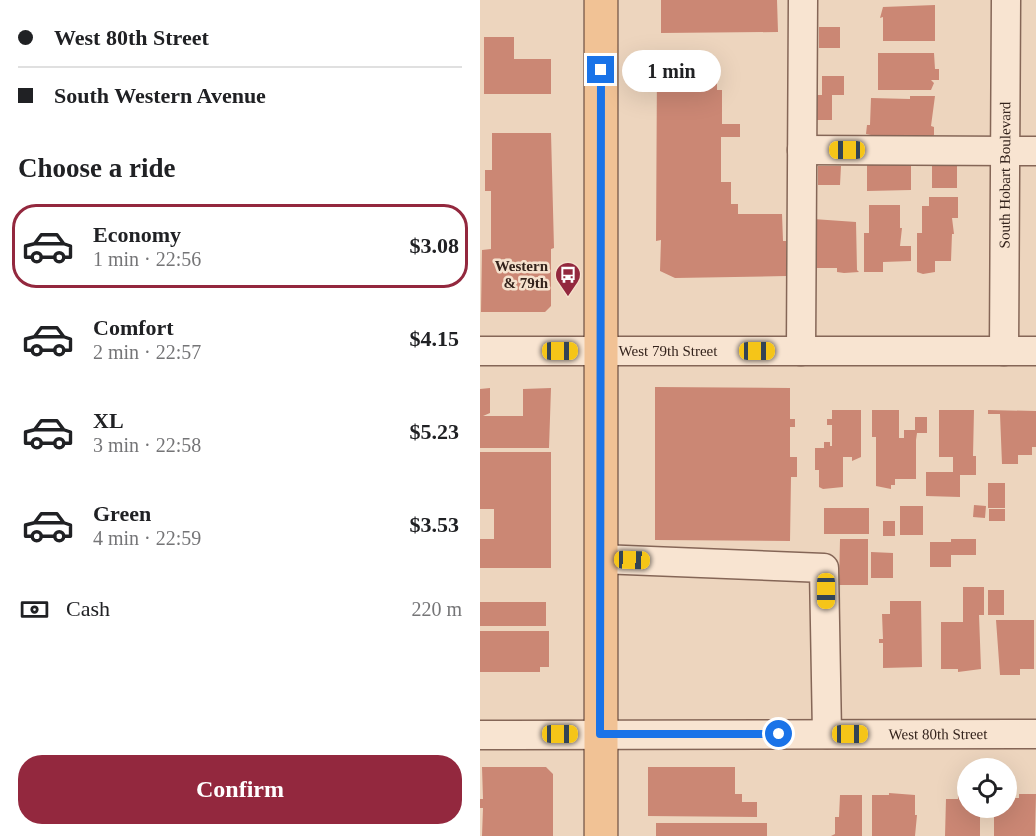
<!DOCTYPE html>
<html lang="en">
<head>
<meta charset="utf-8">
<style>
  body { margin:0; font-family:"Times New Roman",serif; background:#f2f2f2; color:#202124; height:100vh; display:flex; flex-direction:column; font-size:22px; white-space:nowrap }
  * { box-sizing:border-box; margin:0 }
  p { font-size:20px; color:#757577 }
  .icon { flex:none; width:33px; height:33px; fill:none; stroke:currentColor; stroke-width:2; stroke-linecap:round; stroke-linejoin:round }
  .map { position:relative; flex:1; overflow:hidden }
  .panel { display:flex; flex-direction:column; background:#fff; width:480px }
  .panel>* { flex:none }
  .hud { display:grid; align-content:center; height:132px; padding:0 18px; background:#fff }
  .buttons { position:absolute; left:477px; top:758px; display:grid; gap:12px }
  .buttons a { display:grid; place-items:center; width:60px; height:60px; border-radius:50%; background:#fff; box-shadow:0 6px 24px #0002; font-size:30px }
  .end { position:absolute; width:27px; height:27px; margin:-14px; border:8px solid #1a73e8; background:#fff; box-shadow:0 0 0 3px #fff }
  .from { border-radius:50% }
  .bubble { position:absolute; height:42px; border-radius:21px; background:#fff; box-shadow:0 6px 24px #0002; font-size:20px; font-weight:600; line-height:42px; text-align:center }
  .car { position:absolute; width:18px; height:36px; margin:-18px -9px; border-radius:8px; box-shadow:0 0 4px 2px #0007; background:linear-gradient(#f5c518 24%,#345 0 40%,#f5c518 0 76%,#345 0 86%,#f5c518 0) }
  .hud b { display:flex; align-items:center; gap:21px; height:57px; font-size:22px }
  .hud b+b { border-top:2px solid #e0e0e0 }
  .hud i { width:15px; height:15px; background:#202124 }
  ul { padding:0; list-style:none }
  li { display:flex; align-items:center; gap:18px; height:84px; margin:0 12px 9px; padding:0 6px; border:3px solid transparent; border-radius:24px }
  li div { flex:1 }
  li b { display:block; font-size:22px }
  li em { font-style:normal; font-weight:600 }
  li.selected { border-color:#93283e }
  li>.icon { width:54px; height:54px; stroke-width:1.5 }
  h2 { padding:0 18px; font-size:27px; line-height:72px }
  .pay { display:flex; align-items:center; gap:15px; height:66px; padding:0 18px; font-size:22px }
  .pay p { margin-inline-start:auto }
  .action { display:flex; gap:12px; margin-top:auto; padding:12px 18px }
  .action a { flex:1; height:69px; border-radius:24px; background:#93283e; color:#fff; font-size:24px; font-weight:600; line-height:69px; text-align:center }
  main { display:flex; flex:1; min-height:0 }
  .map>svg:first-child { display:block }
  .building { fill:#cb8774 }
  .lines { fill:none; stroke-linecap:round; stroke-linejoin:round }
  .minor-casing { stroke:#856657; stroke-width:31 }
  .major-casing { stroke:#52362c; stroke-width:35 }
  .minor { stroke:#f8e4d1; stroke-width:28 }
  .major { stroke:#f1c295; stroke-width:33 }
  .route { stroke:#1a73e8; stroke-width:8 }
  .labels { text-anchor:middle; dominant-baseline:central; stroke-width:5; stroke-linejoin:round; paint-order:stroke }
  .street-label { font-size:15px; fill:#34231c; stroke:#f5e1cd }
  .poi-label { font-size:15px; font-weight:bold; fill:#34231c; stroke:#f5e1cd; text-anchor:end }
</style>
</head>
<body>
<main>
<section class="panel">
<div class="hud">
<b><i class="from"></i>West 80th Street</b>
<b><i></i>South Western Avenue</b>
</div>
<h2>Choose a ride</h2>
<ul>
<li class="selected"><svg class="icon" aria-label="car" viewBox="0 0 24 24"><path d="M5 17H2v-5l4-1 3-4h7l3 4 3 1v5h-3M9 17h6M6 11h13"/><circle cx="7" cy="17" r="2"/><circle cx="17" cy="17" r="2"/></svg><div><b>Economy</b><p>1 min · 22:56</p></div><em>$3.08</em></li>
<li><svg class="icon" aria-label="car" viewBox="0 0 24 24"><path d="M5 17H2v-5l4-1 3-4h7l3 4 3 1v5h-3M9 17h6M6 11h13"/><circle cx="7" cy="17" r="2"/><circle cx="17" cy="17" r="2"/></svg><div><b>Comfort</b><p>2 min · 22:57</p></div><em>$4.15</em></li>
<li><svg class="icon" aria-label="car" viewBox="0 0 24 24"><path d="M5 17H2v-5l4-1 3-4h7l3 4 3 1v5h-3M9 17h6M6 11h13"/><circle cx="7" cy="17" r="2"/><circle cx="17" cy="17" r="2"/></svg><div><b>XL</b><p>3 min · 22:58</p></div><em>$5.23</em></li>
<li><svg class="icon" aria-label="car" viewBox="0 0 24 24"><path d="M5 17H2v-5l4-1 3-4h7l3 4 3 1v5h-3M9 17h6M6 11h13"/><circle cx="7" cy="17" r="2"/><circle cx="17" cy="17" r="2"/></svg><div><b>Green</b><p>4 min · 22:59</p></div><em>$3.53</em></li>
</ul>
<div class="pay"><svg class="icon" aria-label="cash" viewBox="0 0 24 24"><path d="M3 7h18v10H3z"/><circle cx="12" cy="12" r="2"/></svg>Cash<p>220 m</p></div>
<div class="action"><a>Confirm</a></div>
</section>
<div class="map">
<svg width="556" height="836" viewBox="0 0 556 836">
  <rect width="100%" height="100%" fill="#edd5be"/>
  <path class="building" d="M181,0H297L298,32L181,33Z
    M455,5V41H403V17L400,18L403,7Z
    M339,27H360V48H339Z
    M4,37H34V59H71V94H4Z
    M398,53H454L455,69H459V80H451L454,83L451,90H398Z
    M177,66H237V90H242V124H260V137H241V182H251V204H258V214H302L303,241H306V276L195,278L180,271L181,240L176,241Z
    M342,76H364V95H352V120H333V95H342Z
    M430,96H455L451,126L454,127V135L451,137H391V135L386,134L387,125H390L391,98L430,99Z
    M12,133H71L74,248L71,249V306L65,312H1L2,250L11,249V191H5V170H12Z
    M387,165H431V190L387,191Z
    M452,165H477V188H452Z
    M338,166H361L360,185H338Z
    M449,197H478V218H472L474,234H472L471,261H455V272L443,274L437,272V233H442V206H449Z
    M389,205H420V228H422L420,246H431V261L403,262V272H384V233H389Z
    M333,219L376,222L377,270L379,272L364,273L357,272V268H334Z
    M175,387L310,388V419H315V427H310V457H317V477H311L310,541L175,540Z
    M10,388V413L3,416H43V389L71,388L69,448H0V389Z
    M352,410H381V457L372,461V457H363V487L343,489L339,487V470H335V448H344V442H350V446H352V425H347V419H352Z
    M392,410H419V438H424V430H435V417H447V433H437L436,440V479H415V485H411V489L396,486V437H392Z
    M459,410H494L493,456H496V475H480V497L446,496V472H473V457H459Z
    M508,410L556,411V447H552V455H538V464H522L520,414H508Z
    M0,452H71V568H0V539H14V509H0Z
    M508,483H525V508H508Z
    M494,505L506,506L505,518L493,517Z
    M420,506H443V535H420Z
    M344,508H389V534H344Z
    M509,509H525V521H509Z
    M403,521H415V536H403Z
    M360,539H388V585H359Z
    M471,539H496V555H471V567H450V542H471Z
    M391,552L413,553V578H391Z
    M483,587H504V615H499L501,669L478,672V669H461V622H483Z
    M508,590H524V615H508Z
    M410,601H441L442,667L403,668V643H399V639H403L402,614H410Z
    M0,602H66V626H0Z
    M516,620H554V669H540V675H520Z
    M0,631H69V667H60V672H0Z
    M2,767H66L73,774V836H2L3,808H0V799H3Z
    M168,767H255V794H262V802H277V817L168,816Z
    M409,793L435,795V815H437L435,836H392V795H409Z
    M478,794H488V807H500V836H465L466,799H478Z
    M539,794H556L555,836H514V807H526V798H539Z
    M360,795H382V836H351L355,834V817H359Z
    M176,823H287V836H176Z"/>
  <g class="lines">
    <defs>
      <g id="minor">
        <path d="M322,150L556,151"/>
        <path id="s1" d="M0,351H556"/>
        <path d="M321,351L323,0"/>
        <path id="s2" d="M524,351L526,0"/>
        <path d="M120,559L344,568L347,734"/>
        <path id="s3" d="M0,735L556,734"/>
      </g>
      <path id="major" d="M121,836V0"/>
    </defs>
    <use href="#minor" class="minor-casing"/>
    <use href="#major" class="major-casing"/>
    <use href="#minor" class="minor"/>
    <use href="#major" class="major"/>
  </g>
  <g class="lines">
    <path class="route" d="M121,70L120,734H299"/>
  </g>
  <defs>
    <symbol id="bus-pin" viewBox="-11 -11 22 30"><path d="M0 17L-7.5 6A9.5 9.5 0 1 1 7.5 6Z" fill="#93283e" stroke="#f5e1cd"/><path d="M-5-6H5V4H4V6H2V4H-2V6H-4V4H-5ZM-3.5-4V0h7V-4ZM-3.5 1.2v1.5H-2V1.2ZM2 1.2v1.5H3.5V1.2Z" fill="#fff"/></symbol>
  </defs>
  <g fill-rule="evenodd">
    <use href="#bus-pin" x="73" y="260" width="30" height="40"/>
  </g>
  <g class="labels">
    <g class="street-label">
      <text stroke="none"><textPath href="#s2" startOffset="176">South Hobart Boulevard</textPath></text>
      <text stroke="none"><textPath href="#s1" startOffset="188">West 79th Street</textPath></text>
      <text stroke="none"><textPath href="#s3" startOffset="458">West 80th Street</textPath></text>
    </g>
    <g class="poi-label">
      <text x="68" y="266">Western<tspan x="68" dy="17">&amp; 79th</tspan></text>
    </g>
  </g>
</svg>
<div class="buttons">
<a><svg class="icon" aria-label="locate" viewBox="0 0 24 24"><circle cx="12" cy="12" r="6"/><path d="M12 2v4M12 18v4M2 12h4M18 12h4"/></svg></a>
</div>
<i class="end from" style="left:299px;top:734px"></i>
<i class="end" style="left:121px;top:70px"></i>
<div class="bubble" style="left:142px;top:50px;width:99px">1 min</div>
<i class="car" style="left:367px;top:150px;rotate:270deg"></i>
<i class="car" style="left:80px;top:351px;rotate:90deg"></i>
<i class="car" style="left:277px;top:351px;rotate:90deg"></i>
<i class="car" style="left:152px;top:560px;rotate:92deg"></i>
<i class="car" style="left:346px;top:591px;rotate:180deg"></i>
<i class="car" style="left:80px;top:734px;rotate:90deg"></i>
<i class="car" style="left:370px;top:734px;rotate:90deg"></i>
</div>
</main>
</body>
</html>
